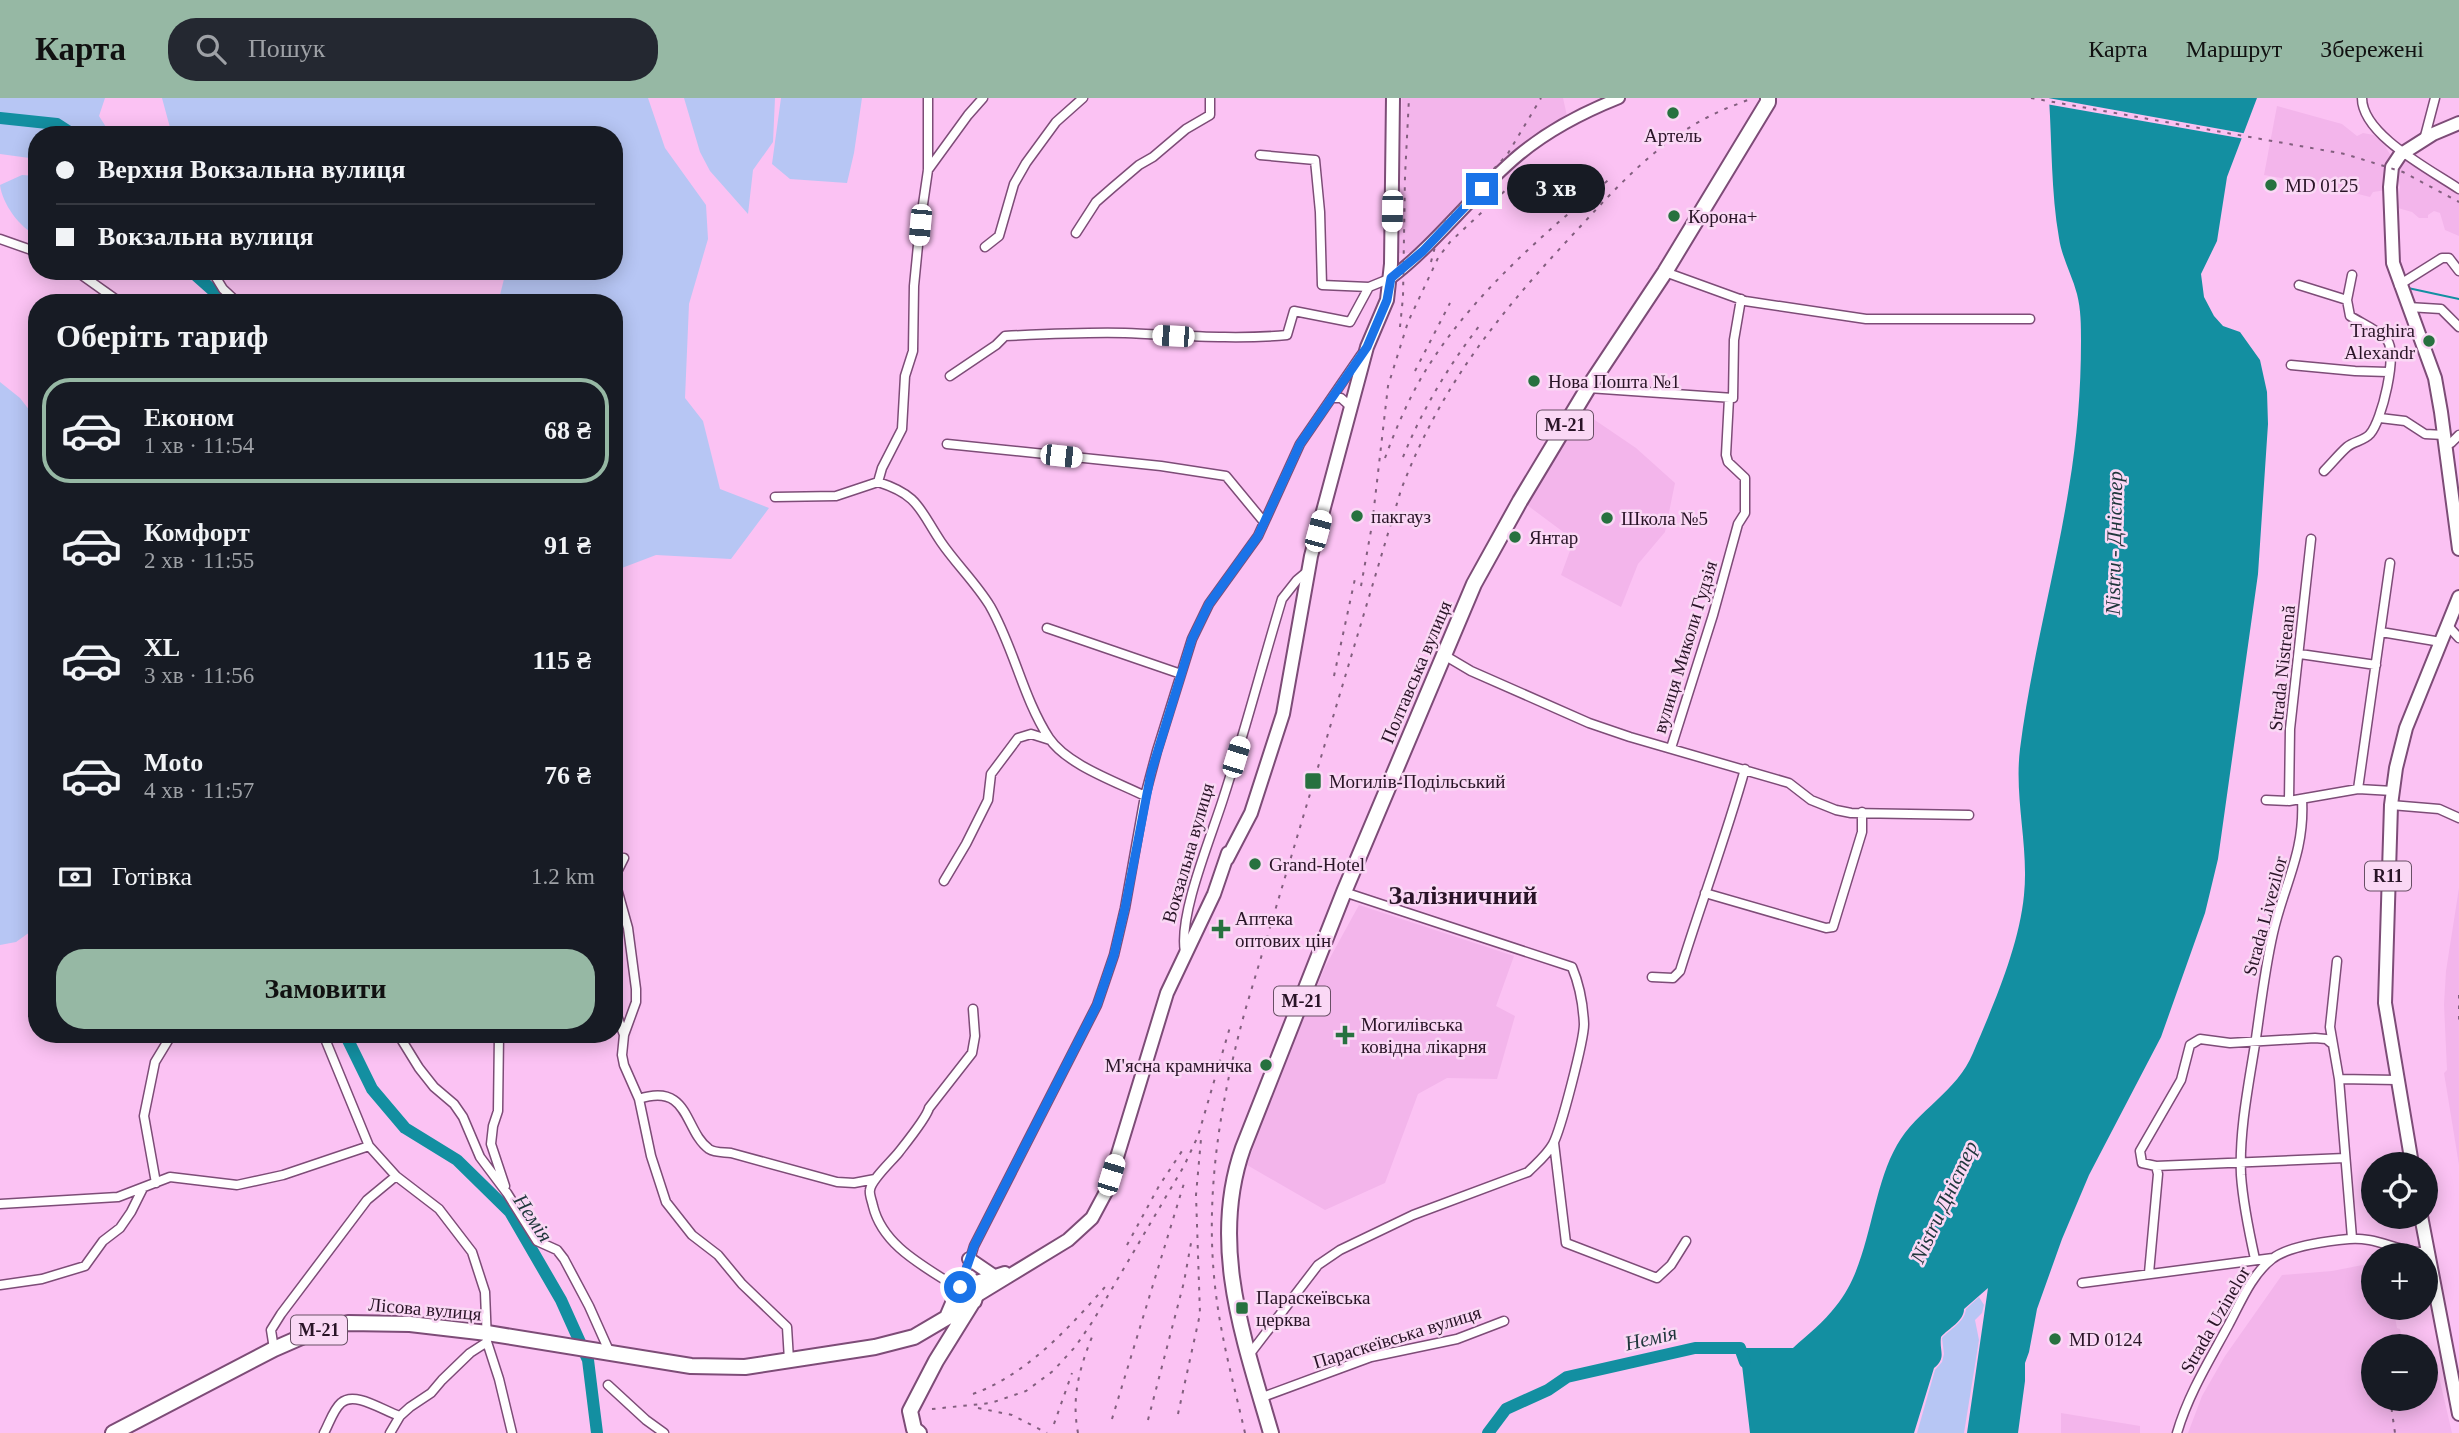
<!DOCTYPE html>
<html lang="uk">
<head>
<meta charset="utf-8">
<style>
  body { margin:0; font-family:"Times New Roman",serif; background:#242831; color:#f1f3f6; height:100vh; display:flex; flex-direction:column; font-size:26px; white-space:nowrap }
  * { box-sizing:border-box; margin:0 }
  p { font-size:23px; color:#9ea1a6 }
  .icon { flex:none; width:38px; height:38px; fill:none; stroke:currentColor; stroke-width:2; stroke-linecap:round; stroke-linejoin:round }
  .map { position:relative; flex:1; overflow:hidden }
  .details { position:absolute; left:28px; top:196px; width:595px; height:749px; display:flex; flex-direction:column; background:#171b24; border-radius:28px; box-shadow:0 4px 18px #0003 }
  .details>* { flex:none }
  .hud { position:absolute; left:28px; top:28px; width:595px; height:154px; border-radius:28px; box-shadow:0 4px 18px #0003; display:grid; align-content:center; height:154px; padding:0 28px; background:#171b24 }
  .tools { position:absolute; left:2361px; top:1054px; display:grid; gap:14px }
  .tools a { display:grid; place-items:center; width:77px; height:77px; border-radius:50%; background:#171b24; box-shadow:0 4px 18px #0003; font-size:35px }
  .end { position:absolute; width:32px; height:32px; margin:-16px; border:9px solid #1a73e8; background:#fff; box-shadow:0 0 0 4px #fff }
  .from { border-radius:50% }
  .bubble { position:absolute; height:49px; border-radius:24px; background:#171b24; box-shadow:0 4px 18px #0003; font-size:23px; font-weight:800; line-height:49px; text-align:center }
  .car { position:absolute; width:21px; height:42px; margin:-21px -10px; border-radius:9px; box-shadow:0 0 5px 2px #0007; background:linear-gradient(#fff 24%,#345 0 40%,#fff 0 76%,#345 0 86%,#fff 0) }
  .hud b { display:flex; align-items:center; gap:24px; height:66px; font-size:26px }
  .hud b+b { border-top:2px solid #363941 }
  .hud i { width:18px; height:18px; background:#f1f3f6 }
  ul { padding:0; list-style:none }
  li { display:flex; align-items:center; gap:21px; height:105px; margin:0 14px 10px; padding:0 14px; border:4px solid transparent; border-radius:28px }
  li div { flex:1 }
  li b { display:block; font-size:26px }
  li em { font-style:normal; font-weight:800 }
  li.on { border-color:#96b8a4 }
  li>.icon { width:63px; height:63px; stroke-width:1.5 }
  h2 { padding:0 28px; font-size:32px; line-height:84px }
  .pay { display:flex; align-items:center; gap:18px; height:77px; padding:0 28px; font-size:26px }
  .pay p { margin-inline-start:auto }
  .primary-button { display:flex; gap:14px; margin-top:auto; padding:14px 28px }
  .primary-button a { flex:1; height:80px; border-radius:28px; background:#96b8a4; color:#111; font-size:28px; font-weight:800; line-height:80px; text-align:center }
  header { display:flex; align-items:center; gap:42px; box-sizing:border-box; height:98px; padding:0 35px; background:#96b8a4; color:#111 }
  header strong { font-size:33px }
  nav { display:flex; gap:38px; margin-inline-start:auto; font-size:24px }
  .search { width:490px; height:63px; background:#242831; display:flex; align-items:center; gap:18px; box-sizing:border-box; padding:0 24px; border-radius:28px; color:#9ea1a6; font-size:26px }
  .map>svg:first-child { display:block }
  .built { fill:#f3b5eb }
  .green { fill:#b7c6f4 }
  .water { fill:#138fa1 }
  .pier { fill:#fbc2f3 }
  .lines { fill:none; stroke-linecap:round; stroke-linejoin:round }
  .stream { stroke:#138fa1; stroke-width:2 }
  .river { stroke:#138fa1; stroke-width:12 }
  .street-casing { stroke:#7d4c77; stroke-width:11 }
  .secondary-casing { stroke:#7d4c77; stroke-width:14 }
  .primary-casing { stroke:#7d4c77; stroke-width:16 }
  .highway-casing { stroke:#7d4c77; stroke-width:18 }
  .street { stroke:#fff; stroke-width:8 }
  .secondary { stroke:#fff; stroke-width:10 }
  .primary { stroke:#fff; stroke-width:12 }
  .highway { stroke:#fff; stroke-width:14 }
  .rail { stroke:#825e7e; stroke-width:2; stroke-dasharray:3.5 7; stroke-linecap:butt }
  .route { stroke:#1a73e8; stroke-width:9 }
  .poi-dot { fill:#27713f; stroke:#fad8f5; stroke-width:2.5 }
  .labels { text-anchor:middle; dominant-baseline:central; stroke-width:5; stroke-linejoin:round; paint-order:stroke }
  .shield { fill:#fad8f5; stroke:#684f65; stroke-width:2 }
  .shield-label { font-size:18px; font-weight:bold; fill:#291427 }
  .poi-label { font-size:19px; fill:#291427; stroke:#fad8f5; text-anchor:start }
  .street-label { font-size:19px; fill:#291427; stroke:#fad8f5 }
  .water-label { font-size:21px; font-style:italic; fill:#1e363b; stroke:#fad8f5 }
  .district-label { font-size:26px; font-weight:bold; fill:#291427; stroke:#fad8f5 }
</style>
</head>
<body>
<header>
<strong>Карта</strong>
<div class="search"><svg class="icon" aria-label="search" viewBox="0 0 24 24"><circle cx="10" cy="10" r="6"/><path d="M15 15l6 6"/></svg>Пошук</div>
<nav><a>Карта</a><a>Маршрут</a><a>Збережені</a></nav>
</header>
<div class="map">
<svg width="2459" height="1335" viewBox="0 0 2459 1335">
  <rect width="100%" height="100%" fill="#fbc2f3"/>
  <path class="built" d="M1402,0H1563L1567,18L1524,47L1420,155H1398Z
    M2277,8L2342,26L2357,38L2363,35L2379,38L2391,58L2386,92L2373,94L2370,99L2327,88L2264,77Z
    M2403,61H2406L2459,95V138L2445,132L2440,115L2434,113L2428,117V120H2419L2412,114L2398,110L2400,88L2396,74Z
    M1583,314L1636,350L1675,385L1665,434L1638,466L1621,509L1561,477L1574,442L1527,407Z
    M2459,790V1067L2444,975L2447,972L2444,906L2446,873Z
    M1359,807L1514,858L1496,908L1515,918L1497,981L1447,980L1418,996L1385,1085L1325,1112L1247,1067L1280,976L1325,869Z
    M2373,1165V1209H2393L2397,1230L2400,1231L2404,1248H2373V1300H2426V1271L2437,1270L2452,1335H2188L2202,1298L2225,1258L2282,1177L2332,1173Z
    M2061,1315L2140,1328V1335H2061Z"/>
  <path class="green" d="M0,0H105L99,18L111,37H37V61L0,56Z
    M162,0H648L665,50L706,107L708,141L689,206L685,300L703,323L720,391L769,410L731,461L656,457L614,473V205H498L504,181L498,173H614V37H172Z
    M684,0H775L773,44L753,72L748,116L710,73L700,54Z
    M781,0H862L854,55L847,85L790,81L772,66Z
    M22,77L37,78V137C20,131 2,105 0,87Z
    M0,284L20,300L37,322V690L32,692L37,721V829L16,844L0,847Z
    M1979,1199L1984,1207L1982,1215L1975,1222L1979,1242L1964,1335H1917L1935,1272L1942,1264L1944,1256L1942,1240C1950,1231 1965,1224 1966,1211Z"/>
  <path class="water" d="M2049,0H2257L2227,79L2217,143L2201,176L2204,199L2214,218L2223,228L2240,234L2260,262L2267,294L2268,326L2258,476L2218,761L2205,815L2161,939L2089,1077L2062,1141L2037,1211L2029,1254L2025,1265V1283L2018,1335H1967L1988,1190L1964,1211C1964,1223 1949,1230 1941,1239C1939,1253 1947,1260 1934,1270L1914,1335H1750L1740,1250H1793C1807,1237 1824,1224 1836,1208C1871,1166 1870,1094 1897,1047C1917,1012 1957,994 1973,955C1993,908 2019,849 2024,797C2029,748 2014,700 2020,651C2031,563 2055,477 2069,389C2077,341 2081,292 2081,243C2081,227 2081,212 2077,196C2072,177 2062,160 2059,140C2051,94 2052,46 2049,0Z"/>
  <path class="pier" d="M2046,0H2048L2248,36L2245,41L2046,6Z"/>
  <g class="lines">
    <path class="stream" d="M2408,190L2459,201"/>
    <path class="river" d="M0,20L57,26L74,37
      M191,173L227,205
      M345,936L372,991L405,1030L457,1062L510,1114L561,1202L588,1262L597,1335
      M1488,1335L1506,1311L1548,1292L1567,1279L1695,1250H1740L1745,1264"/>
    <defs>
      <path id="street" d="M2362,0C2362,37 2431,72 2459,91
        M2424,42L2435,0
        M1260,57L1315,62L1320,114L1322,187L1369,189
        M928,72L968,17L983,0
        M1076,135L1096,104L1112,90L1139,67L1153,59L1186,31L1210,17V0
        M0,141L37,154
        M985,149L999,138L1014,86L1026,65L1056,24L1083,0
        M76,173L121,205
        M212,173L223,191L238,205
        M1665,174L1745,203L1866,221H2030
        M2299,187L2347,202
        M2399,187L2442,160H2449L2459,173
        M2408,209L2441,211L2459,229
        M2291,267L2355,273L2388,274
        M950,278L996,247L1005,238C1045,236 1085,234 1125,235C1179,237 1233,242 1287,237L1294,213L1350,224L1369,189L1391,180
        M1588,290L1733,300L1734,242L1741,201
        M1332,300H1341L1351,309
        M2380,320L2405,323L2425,336L2444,337
        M947,346L1161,368L1226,378L1264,424
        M2445,347L2451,345L2459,337
        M2324,373C2332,365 2339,356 2347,349C2354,343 2364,343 2370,336C2382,323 2398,255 2387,242C2378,232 2361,225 2350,218L2347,202L2352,177
        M878,384C919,397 919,411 941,444C956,466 976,485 990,508C1014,550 1023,600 1049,640C1067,667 1117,684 1145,698
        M775,399L836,398L878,384L882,370L902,331L905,278L913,253L914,188L920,127L928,72V0
        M2448,528L2459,540
        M1047,530L1181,576
        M2381,534L2441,544
        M2300,556L2376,567
        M1444,557L1471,573L1589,625L1630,639L1789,685L1811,702L1836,712L1851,715L1969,717
        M1671,650L1713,517L1738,426L1745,415V380L1728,364L1726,357L1729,300
        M2358,691L2390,465
        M2266,702L2289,703L2358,691L2393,693
        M2289,703L2290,631L2311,441
        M2391,707L2439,711L2459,720
        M624,760L616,776V787L628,830L636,891V904L624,937L622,957L624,967L639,1001L651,1058L666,1104L692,1137L718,1157L742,1186L787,1229L789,1262
        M944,783L966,746L988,702L991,676L1018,640L1031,636L1050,642
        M1705,795L1826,830L1833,829L1862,734V714
        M1185,854C1178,817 1212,737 1224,698C1245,633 1262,567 1282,501L1297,482L1309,472
        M2337,863L2330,929L2339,981L2352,1140
        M1652,879L1673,880L1680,873C1701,805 1726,739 1745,671
        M614,909L624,937
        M323,936L369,1048L396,1078L439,1111L472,1154L485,1194L487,1244L499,1281L512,1335
        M398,936L419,970L434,989L454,1006L463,1019L480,1059L507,1095L537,1143L557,1152L564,1161L589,1208L610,1255
        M499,936L498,1013L493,1028L491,1046L505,1088
        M2339,981L2397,982
        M639,1001C690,984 684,1033 709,1051C715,1055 724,1054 731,1055L837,1084L854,1085L875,1081
        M1554,1045L1566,1145L1657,1180L1671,1167L1686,1143
        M2156,1068L2345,1060
        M156,1085L144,1018L155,964L172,936
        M0,1106L118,1099L170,1079L237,1087L283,1077L369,1048
        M2255,1161C2249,1134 2243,1105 2241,1077C2239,1032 2249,985 2256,940C2261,905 2265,870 2273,835C2284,786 2305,755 2302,701
        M2149,1175L2158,1076L2156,1068L2142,1065L2140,1053L2181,982L2190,947L2200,941L2230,945L2315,940L2326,941L2331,945
        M2082,1185L2273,1160
        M0,1187L42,1181L85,1168L103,1143L120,1130L131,1114L143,1090
        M962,1188L974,1148L1097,907L1114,857L1125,810L1145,698L1157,653L1192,541L1209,506L1258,438L1300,346L1361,257
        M959,1191C926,1169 883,1149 873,1108C872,1103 869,1096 870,1092C871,1082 892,1063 899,1054C906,1045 927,1019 929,1010L972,955L975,938L973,911
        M274,1251L271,1232L281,1216L367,1102L396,1078
        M1249,1257L1318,1167L1340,1152L1413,1117L1528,1074C1537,1065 1547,1057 1553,1046C1561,1031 1584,942 1584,926C1583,905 1580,888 1572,869L1344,794
        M608,1287L646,1322L664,1335
        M1260,1300L1371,1259L1457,1241L1504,1223
        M400,1318L410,1309L431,1295L442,1282L470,1255L487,1244
        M324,1335C329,1326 333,1312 341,1305C355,1292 385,1314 400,1318L390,1335
        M2177,1335C2188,1297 2209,1263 2228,1228C2240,1206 2251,1177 2272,1161C2288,1148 2328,1143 2349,1141C2376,1138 2402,1156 2428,1154"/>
      <path id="secondary" d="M1391,180C1438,144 1474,94 1520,56C1549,32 1584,14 1619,0"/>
      <path id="primary" d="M2459,25L2433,36L2400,57L2392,69L2390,89L2393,165L2435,280L2441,314L2459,451
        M1227,761L1251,715L1283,616L1311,458L1367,249L1387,202L1391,166L1393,0
        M2412,1066L2385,905L2391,707L2396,670L2406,630L2459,499
        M2421,1118L2459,1316
        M969,1161L994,1178
        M967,1187L1005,1175
        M976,1198L1068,1142L1092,1120L1107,1092L1167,895L1214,796L1228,755"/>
      <path id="highway" d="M948,1217L960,1189L970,1187L976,1196L974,1203L968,1205L960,1203L957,1196
        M113,1335L274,1251L322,1230L348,1225L410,1226L487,1235L691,1268L745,1269L875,1249L914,1239L948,1219L964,1205
        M919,1335L914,1331L910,1313L936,1263L972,1205
        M1271,1335C1244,1242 1209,1146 1243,1050L1344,794L1474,486L1520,403L1588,290L1665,174L1768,4V0"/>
    </defs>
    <use href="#street" class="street-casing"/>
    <use href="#secondary" class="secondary-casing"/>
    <use href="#primary" class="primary-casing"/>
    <use href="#highway" class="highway-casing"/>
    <use href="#street" class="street"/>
    <use href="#secondary" class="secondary"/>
    <use href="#primary" class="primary"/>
    <use href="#highway" class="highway"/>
    <path class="rail" d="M2031,0L2345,56L2403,74L2459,104
      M1431,164L1441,126L1507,57L1541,0
      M1400,229L1403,199L1405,78L1409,0
      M1415,273L1450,205
      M1403,359C1422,312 1449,267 1480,227
      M1385,360C1398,325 1413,290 1435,258C1481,189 1548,132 1612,79
      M1361,488L1372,427L1388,288L1408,224L1438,160L1450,144L1510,88
      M1334,578L1356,476
      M2459,897V922
      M1127,1147L1159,1088L1182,1053
      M973,1296C1026,1277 1069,1230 1105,1189
      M2390,1300L2395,1335
      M978,1310L1012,1317L1047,1335
      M932,1311L991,1305L1026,1293L1053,1273L1075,1249L1093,1223L1184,1068L1198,1038L1230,929
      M1178,1316L1200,1216L1196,1097L1201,1041
      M1112,1321L1185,1082
      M1148,1322L1184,1184L1191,1145
      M1054,1326L1072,1275
      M1078,1335C1071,1298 1080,1268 1094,1234
      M1245,1335C1235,1291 1223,1248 1217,1204C1203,1105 1219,1008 1245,913L1401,392C1439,292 1493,223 1565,145C1609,98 1650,49 1708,19C1723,11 1738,6 1753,0"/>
  </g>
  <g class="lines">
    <path class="route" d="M960,1189L974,1148L1097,907L1114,857L1125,810L1151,675L1192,541L1209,506L1258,438L1300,346L1367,249L1387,202L1391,180L1423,153L1482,91"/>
  </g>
  <g class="poi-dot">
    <circle cx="1673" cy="15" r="7"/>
    <circle cx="2271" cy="87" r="7"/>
    <circle cx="1674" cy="118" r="7"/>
    <circle cx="2429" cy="243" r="7"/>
    <circle cx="1534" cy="283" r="7"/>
    <circle cx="1357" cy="418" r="7"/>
    <circle cx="1607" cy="420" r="7"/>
    <circle cx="1515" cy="439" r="7"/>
    <rect x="1304" y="674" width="18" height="18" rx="3.5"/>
    <circle cx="1255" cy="766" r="7"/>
    <path d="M1217.5 820.5h7v7h7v7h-7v7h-7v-7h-7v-7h7z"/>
    <path d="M1341.5 926.5h7v7h7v7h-7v7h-7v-7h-7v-7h7z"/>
    <circle cx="1266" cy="967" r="7"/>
    <rect x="1235" y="1203" width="14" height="14" rx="3.5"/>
    <circle cx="2055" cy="1241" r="7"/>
  </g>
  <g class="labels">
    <g class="shield">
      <rect x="1537" y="312.5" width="56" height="29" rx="5"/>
      <rect x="2365" y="763.5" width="46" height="29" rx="5"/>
      <rect x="1274" y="888.5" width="56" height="29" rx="5"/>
      <rect x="291" y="1217.5" width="56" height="29" rx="5"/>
    </g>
    <g class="shield-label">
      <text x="1565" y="327">М-21</text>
      <text x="2388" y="778">R11</text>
      <text x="1302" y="903">М-21</text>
      <text x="319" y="1232">М-21</text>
    </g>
    <g class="poi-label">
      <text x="1673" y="37" text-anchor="middle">Артель</text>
      <text x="2285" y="87">MD 0125</text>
      <text x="1688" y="118">Корона+</text>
      <text x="2415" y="232" text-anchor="end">Traghira<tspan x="2415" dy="22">Alexandr</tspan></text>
      <text x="1548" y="283">Нова Пошта №1</text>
      <text x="1371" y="418">пакгауз</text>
      <text x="1621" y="420">Школа №5</text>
      <text x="1529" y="439">Янтар</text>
      <text x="1329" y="683">Могилів-Подільський</text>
      <text x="1269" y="766">Grand-Hotel</text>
      <text x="1235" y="820">Аптека<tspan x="1235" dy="22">оптових цін</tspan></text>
      <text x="1361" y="926">Могилівська<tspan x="1361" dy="22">ковідна лікарня</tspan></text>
      <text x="1252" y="967" text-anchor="end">М'ясна крамничка</text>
      <text x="1256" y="1199">Параскеївська<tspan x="1256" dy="22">церква</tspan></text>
      <text x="2069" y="1241">MD 0124</text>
    </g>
    <g class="street-label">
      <text transform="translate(1685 549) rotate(-73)">вулиця Миколи Гудзія</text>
      <text transform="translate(2282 570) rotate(-84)">Strada Nistreană</text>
      <text transform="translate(1416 574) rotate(-67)">Полтавська вулиця</text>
      <text transform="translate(1188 755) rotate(-74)">Вокзальна вулиця</text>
      <text transform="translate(2265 818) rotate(-75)">Strada Livezilor</text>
      <text transform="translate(425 1211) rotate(5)">Лісова вулиця</text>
      <text transform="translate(2215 1222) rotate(-60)">Strada Uzinelor</text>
      <text transform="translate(1397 1239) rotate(-17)">Параскеївська вулиця</text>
    </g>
    <g class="water-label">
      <text transform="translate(2114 445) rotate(-89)">Nistru - Дністер</text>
      <text transform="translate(1944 1104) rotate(-65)">Nistru Дністер</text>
      <text transform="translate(533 1120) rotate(56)">Немія</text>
      <text transform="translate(1651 1240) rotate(-13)">Немія</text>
    </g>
    <g class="district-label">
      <text x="1463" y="797">Залізничний</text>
    </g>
  </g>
</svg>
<div class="tools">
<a><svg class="icon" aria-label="locate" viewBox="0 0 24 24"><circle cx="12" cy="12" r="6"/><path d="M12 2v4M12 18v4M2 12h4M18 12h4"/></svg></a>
<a>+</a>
<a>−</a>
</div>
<i class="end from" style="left:960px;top:1189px"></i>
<i class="end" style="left:1482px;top:91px"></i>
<div class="bubble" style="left:1507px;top:66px;width:98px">3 хв</div>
<i class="car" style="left:1392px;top:113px;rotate:181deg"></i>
<i class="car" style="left:920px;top:127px;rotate:185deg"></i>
<i class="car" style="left:1173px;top:238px;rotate:273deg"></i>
<i class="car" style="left:1061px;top:358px;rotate:96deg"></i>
<i class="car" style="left:1318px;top:433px;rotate:15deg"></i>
<i class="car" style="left:1236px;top:659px;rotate:17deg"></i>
<i class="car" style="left:1111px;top:1077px;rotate:17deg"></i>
<div class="hud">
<b><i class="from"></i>Верхня Вокзальна вулиця</b>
<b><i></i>Вокзальна вулиця</b>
</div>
<section class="details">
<h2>Оберіть тариф</h2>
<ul>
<li class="on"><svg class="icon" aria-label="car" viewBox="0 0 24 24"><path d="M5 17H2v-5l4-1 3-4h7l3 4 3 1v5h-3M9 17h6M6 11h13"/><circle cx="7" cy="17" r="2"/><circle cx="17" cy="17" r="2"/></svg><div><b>Економ</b><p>1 хв · 11:54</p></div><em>68 ₴</em></li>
<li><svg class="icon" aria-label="car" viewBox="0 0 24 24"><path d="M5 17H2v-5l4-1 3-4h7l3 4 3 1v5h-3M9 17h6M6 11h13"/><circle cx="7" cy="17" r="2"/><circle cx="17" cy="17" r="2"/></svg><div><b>Комфорт</b><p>2 хв · 11:55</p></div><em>91 ₴</em></li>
<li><svg class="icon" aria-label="car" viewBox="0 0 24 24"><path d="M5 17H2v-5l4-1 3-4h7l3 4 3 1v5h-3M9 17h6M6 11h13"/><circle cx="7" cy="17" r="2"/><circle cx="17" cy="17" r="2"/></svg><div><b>XL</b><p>3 хв · 11:56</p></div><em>115 ₴</em></li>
<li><svg class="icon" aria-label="car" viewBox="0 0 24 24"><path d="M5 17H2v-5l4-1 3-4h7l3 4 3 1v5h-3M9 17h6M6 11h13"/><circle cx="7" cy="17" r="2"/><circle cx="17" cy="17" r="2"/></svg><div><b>Moto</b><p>4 хв · 11:57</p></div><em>76 ₴</em></li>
</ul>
<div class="pay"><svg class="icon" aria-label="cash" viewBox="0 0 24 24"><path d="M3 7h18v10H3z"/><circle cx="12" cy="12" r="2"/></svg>Готівка<p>1.2 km</p></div>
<div class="primary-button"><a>Замовити</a></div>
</section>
</div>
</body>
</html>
